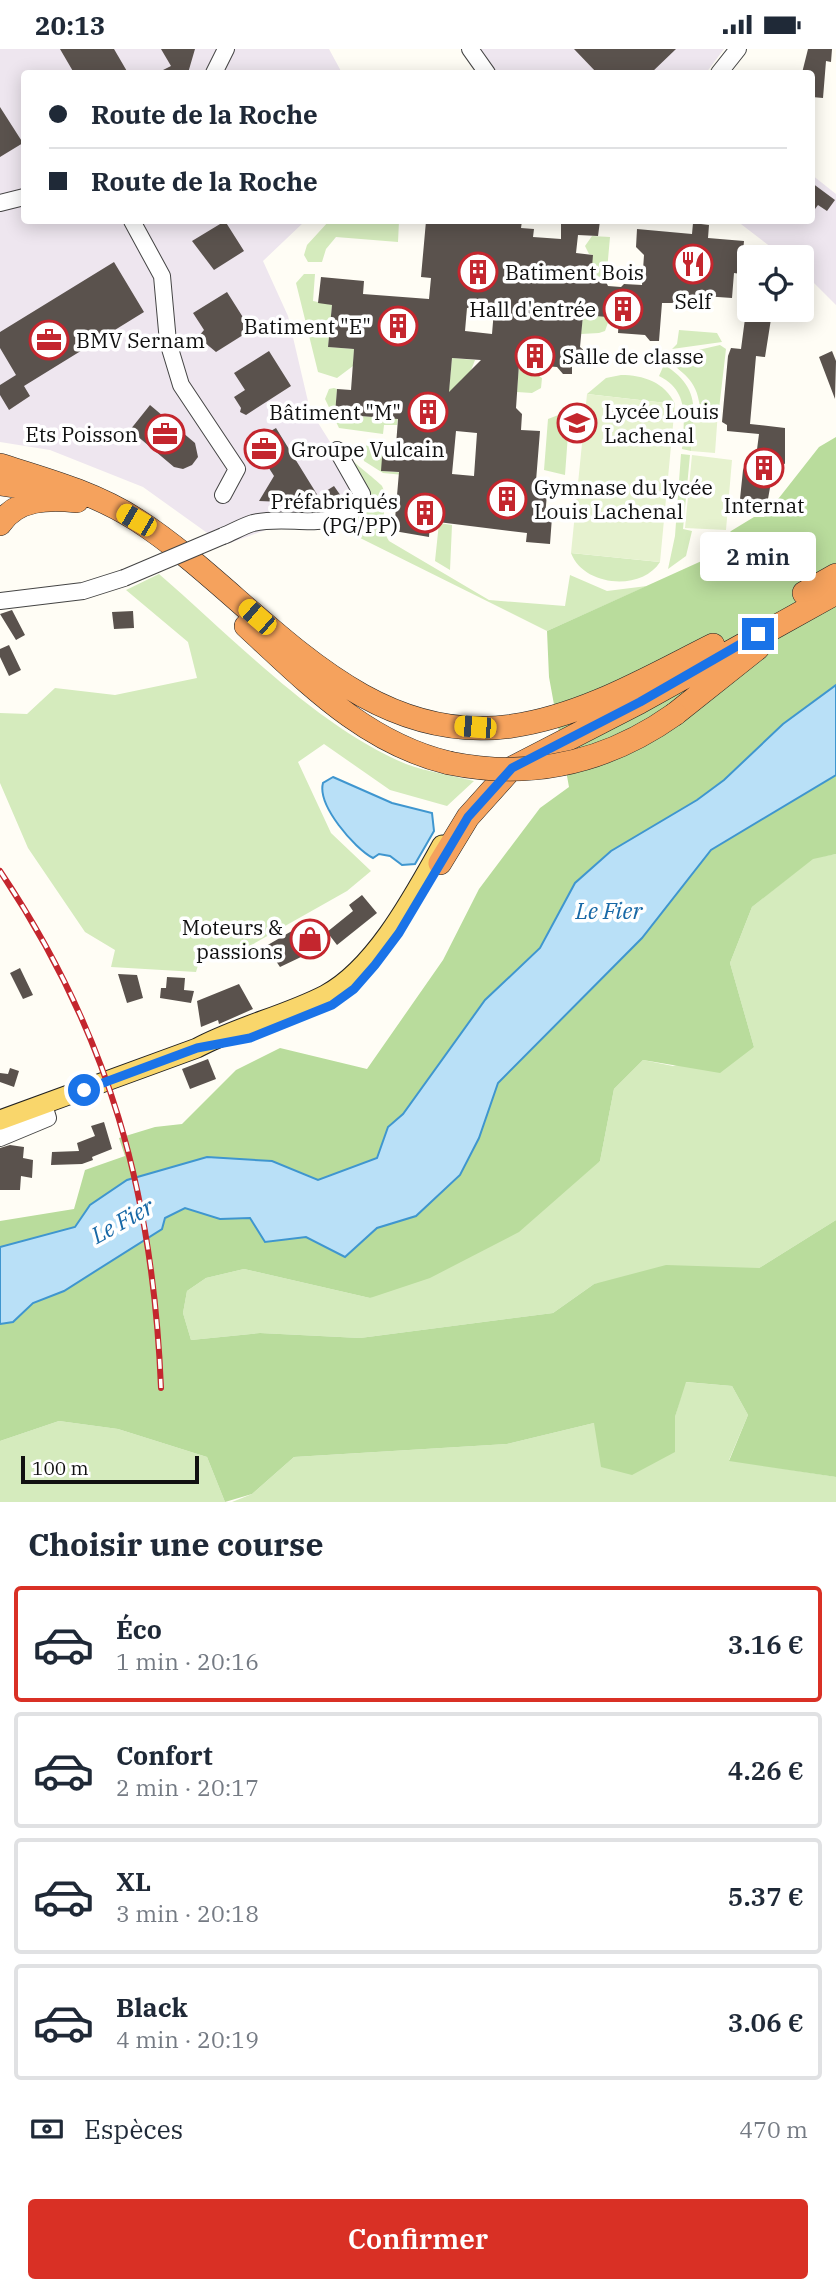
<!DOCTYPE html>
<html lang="fr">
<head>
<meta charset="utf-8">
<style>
  body { margin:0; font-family:"IBM Plex Serif",serif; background:#f6f6f7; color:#1f2937; height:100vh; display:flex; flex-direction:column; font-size:26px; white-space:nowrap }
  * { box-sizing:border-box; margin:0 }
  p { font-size:23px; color:#747a83 }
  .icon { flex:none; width:38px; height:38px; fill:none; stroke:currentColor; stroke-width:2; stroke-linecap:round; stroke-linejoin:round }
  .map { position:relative; height:1453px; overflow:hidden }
  .sheet { display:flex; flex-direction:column; background:#fff; flex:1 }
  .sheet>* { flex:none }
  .guide { position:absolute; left:21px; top:21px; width:794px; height:154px; border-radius:7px; box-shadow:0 4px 18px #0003; display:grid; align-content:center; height:154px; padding:0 28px; background:#fff }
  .buttons { position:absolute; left:737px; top:196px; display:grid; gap:14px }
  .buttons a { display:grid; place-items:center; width:77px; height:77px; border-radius:7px; background:#fff; box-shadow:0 4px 18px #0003; font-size:35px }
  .scale { position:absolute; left:21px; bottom:18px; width:178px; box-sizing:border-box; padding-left:7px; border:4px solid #111; border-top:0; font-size:19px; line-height:24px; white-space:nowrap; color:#111; -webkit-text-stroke:5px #fff; paint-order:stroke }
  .end { position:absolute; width:32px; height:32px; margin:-16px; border:9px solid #1a73e8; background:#fff; box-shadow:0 0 0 4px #fff }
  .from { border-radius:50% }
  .bubble { position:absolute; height:49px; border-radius:7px; background:#fff; box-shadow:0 4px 18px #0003; font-size:23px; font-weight:600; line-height:49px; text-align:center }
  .car { position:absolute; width:21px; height:42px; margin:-21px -10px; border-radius:9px; box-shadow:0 0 5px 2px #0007; background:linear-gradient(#f5c518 24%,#345 0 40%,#f5c518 0 76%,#345 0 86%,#f5c518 0) }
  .guide b { display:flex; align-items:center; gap:24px; height:66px; font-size:26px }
  .guide b+b { border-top:2px solid #e0e1e3 }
  .guide i { width:18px; height:18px; background:#1f2937 }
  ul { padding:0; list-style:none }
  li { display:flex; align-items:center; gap:21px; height:116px; margin:0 14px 10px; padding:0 14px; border:4px solid #e0e1e3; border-radius:7px }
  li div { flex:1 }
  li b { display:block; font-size:26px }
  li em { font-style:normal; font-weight:600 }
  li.on { border-color:#d93025 }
  li>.icon { width:63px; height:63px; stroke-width:1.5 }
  h2 { padding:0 28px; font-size:32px; line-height:84px }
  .pay { display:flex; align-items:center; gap:18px; height:77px; padding:0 28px; font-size:26px }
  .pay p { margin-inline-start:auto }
  .primary-button { display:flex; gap:14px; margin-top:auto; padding:14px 28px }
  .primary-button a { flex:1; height:80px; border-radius:7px; background:#d93025; color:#fff; font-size:28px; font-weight:600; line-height:80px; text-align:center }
  .status { display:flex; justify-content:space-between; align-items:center; height:49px; padding:0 35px; background:#fff; direction:ltr }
  .status svg { height:19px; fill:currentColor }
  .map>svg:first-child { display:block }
  .industrial { fill:#eee6ef }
  .green { fill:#d5ebbd }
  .forest { fill:#b9dc9c }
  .pitch { fill:#e6f2cf }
  .water { fill:#b9e0f7; stroke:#3f96cf; stroke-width:2 }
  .building { fill:#5a524d; fill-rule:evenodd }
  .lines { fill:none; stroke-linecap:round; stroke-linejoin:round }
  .minor-casing { stroke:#444; stroke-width:18 }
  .major-casing { stroke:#222; stroke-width:21 }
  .highway-casing { stroke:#222; stroke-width:24 }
  .minor { stroke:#fff; stroke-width:16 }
  .major { stroke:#f9d66b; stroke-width:19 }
  .highway { stroke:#f5a25d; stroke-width:23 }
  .rail-casing { stroke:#c4262e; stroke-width:6 }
  .rail { stroke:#fff; stroke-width:3.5; stroke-dasharray:10; stroke-linecap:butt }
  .minor-bridge-casing { stroke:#444; stroke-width:18; stroke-linecap:butt }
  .highway-bridge-casing { stroke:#222; stroke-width:24; stroke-linecap:butt }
  .minor-bridge { stroke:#fff; stroke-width:16 }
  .highway-bridge { stroke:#f5a25d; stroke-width:23 }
  .route { stroke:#1a73e8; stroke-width:9 }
  .labels { text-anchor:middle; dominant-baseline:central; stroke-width:7; stroke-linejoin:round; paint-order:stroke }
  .poi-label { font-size:21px; fill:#111; stroke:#fff; text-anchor:start }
  .water-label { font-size:23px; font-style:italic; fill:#1768a6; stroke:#fff }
</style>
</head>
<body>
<div class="status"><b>20:13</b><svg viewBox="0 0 49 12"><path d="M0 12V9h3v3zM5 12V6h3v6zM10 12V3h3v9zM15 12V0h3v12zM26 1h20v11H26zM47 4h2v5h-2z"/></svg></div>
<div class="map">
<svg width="836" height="1453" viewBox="0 0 836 1453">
  <rect width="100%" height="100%" fill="#fffdf5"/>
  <path class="industrial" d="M0,0H329L342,24H24V172H305L263,212L288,267L310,361L364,447L338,478L277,477L224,496L143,438L50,401L0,393Z
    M478,0H724L706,24H494Z
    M812,126L836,145V256L802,222V208H784L737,172H812Z"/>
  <path class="green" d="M329,172H399L398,193L336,188L326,200L322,213H308L304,206L307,196Z
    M592,187L610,188L606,233L586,232L593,206L589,205L585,197Z
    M304,225H315L313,252L332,256L328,298L354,300L353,317L337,329L318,323L296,234Z
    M583,266L610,268L605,282L599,284L581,285Z
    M679,281L717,284L722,293L672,300L677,295Z
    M720,296L726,300L719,360L700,358C696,328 683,327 665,307L669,303L681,305Z
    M452,309L475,311L470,324L461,331L462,339L448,350Z
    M519,315L533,316V323L542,329L541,339L532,344L517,343Z
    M663,315C702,339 694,362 691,402L682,400C684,371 690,342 659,327L663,318L660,316Z
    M621,326C643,326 665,333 675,355L587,345L606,329Z
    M334,339L337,340L335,365L384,369L399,358L397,376H384L383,385L339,379L325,350L329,340Z
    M563,358H570L565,426L544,421L548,370L561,365Z
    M370,395H383L382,422L437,426L439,413L453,414L435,429L383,424L364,412L361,399Z
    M681,405L690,406L683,480L692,482L686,507L668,520L675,487Z
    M348,407C355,415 379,433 382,437C390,452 377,473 389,492L489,551L565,557L570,526L607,542L647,537L547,582L338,478L364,447Z
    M439,474L452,476L450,521L435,512Z
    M571,504L660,513C641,543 583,537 571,504Z
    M159,525C231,587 318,679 406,715C427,723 452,726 474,732L447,757L390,741L324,695L298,713L331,784L371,822L347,842L239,903H202L196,923L111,918L115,901L85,883L28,799L0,734V664L27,665L55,639L115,646L197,629L188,593L126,541Z
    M836,805V1171L759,1219H720L594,1235L553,1264L360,1289L260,1284L191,1291L183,1264L187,1242L206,1229L244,1220L370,1249L600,1112L614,1040L643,1011L673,1017L754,998L730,914L752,858L813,809Z
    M685,1333L732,1337L748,1366L729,1411L836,1428V1453H232L252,1445L294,1408L507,1395L594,1374L675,1403V1368Z
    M59,1372L118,1380L207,1408L225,1453H0V1392Z"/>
  <path class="forest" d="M836,388V805L813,810L752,858L730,914L754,998L720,1024L643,1011L614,1040L600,1112L519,1183L430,1229L370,1249L244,1220L206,1229L187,1242L183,1264L191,1291L260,1284L360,1289L553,1264L594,1235L666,1216L759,1219L836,1171V1428L729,1412L748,1366L732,1337L686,1333L675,1368V1403L632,1426L601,1418L594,1374L507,1395L294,1408L252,1445L225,1453L207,1408L118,1380L59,1372L0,1392V1172L74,1160L85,1121L125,1107L119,1089L155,1078L182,1075L236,1021L280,999L367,1020L443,911L479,840L540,759L569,738L549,628L547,582L706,510L731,482L754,468H764L819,398Z"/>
  <path class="pitch" d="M587,345L675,355L660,513L571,504Z
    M694,359L718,362L715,404L691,402Z
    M692,406L732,411L726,481L685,479Z"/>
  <path class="water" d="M836,636V726L711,801L642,889L498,1034L479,1089L460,1126L416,1167L377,1179L345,1208L306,1188L265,1193L250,1169L220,1170L185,1159L165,1169L162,1180L64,1242L33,1254L13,1273L0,1275V1198L75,1178L90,1156L127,1131L207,1108L272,1112L318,1131L377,1109L388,1078L403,1065L485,951L540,899L575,834L611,802L697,751L724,731L783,675Z
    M333,728L392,754L432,764L434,782L415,815L402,816L390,807L379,805L373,809C354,799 317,756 323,734Z"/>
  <path class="building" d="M60,0H114L128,24H74Z
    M161,0H195L188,24H157L171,17Z
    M574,0H676L651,24H597Z
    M808,0H832L831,13L826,12L823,49L812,48V24H802Z
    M0,58L23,94L0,108Z
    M812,134L835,151L827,162L818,156L812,164Z
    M225,172L244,202L214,221L192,192Z
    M426,172H522L521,179L534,180L533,188L561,190V172H600L598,187L578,186L576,204L593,206L592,218L571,230L606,233L608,237L621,238L624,235L642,236L644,206L636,198L637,180L692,185L693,174L709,176L708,189L744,192L741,225L734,224L732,249L675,245V254H662L659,292H650L645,286L618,284L619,269L583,266L580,298L587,304V310L584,314L572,313V325H563L557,318L519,315L516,359L522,365L521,381L540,382L536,432L548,433L545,468H552L550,495L526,493L527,484L430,472L429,488L394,482L399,423L381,422L383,395L396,396L398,370L335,365L337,340L351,341L354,300L328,298L332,256L318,254L321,228L364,232L363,245L429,250L431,229L421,228ZM467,259L494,261L492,285L465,282ZM452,309L481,311L449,343ZM456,382L477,384L474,427L452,425Z
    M114,213L144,263L24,337L30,347L9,361L0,346V336L16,326L0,299V283Z
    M227,243L251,281L216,303L198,288L204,281L193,264Z
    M781,261V271L771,270L765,308L756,307L750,375L785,379V415L782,414L781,423L773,422L766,461L746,458L744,451L740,450L743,421L746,414L755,416L759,385L727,382V376L722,373L728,307L731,299L741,300L746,262Z
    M269,302L291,337L246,366L240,363L241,359L234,348L245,341L234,324Z
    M832,302L836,312L835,350L819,308Z
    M150,356L195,394L198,408L192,416L183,420L174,418L130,381Z
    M276,379L318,447L334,437L341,447L308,458V454L259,452L274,427L252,393Z
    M12,561L25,586L16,591L0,565Z
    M133,562L134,579L114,580L112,563Z
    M9,596L21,621L9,627L0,608V600Z
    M362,846L377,864L337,896L327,883L353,862L349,856Z
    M309,872L322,891L299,906L301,908L280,918L266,897Z
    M20,919L33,946L23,950L10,924Z
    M118,925L137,926L143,949L127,954Z
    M167,928L185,929L184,941L194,942L191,954L160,949L161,939H166Z
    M239,935L253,960L219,975L218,971L201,978L197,952Z
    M208,1010L216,1030L190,1040L182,1020Z
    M10,1019L19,1022L14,1038L0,1033V1024L8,1025Z
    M104,1073L112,1100L92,1108L93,1111L82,1115L51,1116L52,1103L79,1102L77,1094L95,1087L91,1077Z
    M10,1096L24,1098L23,1109L33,1111L32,1129L21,1127L20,1141H0V1099Z"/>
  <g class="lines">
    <defs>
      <path id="minor" d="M470,0L487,24
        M214,24L226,0
        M719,24L738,0
        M0,154L24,148
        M132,172L162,227L168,293L181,336L237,420L223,446
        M223,487C233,483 243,477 253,474C296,464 335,489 362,445L337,401
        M0,552L83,542L124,529
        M0,1089L48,1069L44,1056"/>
      <path id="major" d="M0,1071L197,999C238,977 284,967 325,946C376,919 415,844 442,796"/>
      <path id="highway" d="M0,416C48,431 95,444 137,471C255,547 353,700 512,677C583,667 649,628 713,596
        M0,435L42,441
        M0,475C17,449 49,449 77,452
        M804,544L836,526
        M246,577C308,634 365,694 449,714
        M675,665L758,599
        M440,814L468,768L512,719L640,653L836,544"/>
    </defs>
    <use href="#minor" class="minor-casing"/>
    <use href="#major" class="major-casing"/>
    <use href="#highway" class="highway-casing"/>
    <use href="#minor" class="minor"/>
    <use href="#major" class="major"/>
    <use href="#highway" class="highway"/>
    <defs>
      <path id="rail" d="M0,822C109,985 153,1143 161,1339"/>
    </defs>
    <use href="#rail" class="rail-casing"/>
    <use href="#rail" class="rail"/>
    <defs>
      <path id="minor-bridge" d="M124,529L223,487"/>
      <path id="highway-bridge" d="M449,714C532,731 606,714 675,665"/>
    </defs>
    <use href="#minor-bridge" class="minor-bridge-casing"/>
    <use href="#highway-bridge" class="highway-bridge-casing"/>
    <use href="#minor-bridge" class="minor-bridge"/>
    <use href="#highway-bridge" class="highway-bridge"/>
  </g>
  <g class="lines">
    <path class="route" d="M84,1041L197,999L250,989L332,956L354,940L375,916L399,884L468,768L512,719L640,653L758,585"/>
  </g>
  <defs>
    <symbol id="restaurant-ring" viewBox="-11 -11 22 22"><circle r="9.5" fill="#fff" stroke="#c4262e" stroke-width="1.5"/><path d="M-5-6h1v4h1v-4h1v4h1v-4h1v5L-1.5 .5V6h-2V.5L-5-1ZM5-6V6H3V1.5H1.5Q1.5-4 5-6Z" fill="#c4262e"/></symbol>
    <symbol id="building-ring" viewBox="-11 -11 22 22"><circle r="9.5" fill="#fff" stroke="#c4262e" stroke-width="1.5"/><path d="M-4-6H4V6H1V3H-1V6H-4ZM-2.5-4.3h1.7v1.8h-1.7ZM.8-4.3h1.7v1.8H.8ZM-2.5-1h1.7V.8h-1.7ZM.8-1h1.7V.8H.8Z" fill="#c4262e"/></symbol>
    <symbol id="office-ring" viewBox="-11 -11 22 22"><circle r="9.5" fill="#fff" stroke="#c4262e" stroke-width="1.5"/><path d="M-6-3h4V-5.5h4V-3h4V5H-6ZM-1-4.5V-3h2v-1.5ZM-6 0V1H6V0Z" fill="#c4262e"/></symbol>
    <symbol id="school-ring" viewBox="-11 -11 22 22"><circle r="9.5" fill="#fff" stroke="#c4262e" stroke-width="1.5"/><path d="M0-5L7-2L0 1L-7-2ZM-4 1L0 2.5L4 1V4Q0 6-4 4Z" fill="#c4262e"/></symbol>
    <symbol id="shop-ring" viewBox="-11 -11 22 22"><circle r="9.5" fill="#fff" stroke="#c4262e" stroke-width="1.5"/><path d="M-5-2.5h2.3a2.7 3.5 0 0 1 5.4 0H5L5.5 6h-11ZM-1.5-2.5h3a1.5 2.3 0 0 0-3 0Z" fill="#c4262e"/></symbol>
  </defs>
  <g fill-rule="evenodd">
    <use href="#restaurant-ring" x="671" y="193" width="44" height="44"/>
    <use href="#building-ring" x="456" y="201" width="44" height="44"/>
    <use href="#building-ring" x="601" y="238" width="44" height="44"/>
    <use href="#building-ring" x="376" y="255" width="44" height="44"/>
    <use href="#office-ring" x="27" y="269" width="44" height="44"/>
    <use href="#building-ring" x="513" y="285" width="44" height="44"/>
    <use href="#building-ring" x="406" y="341" width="44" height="44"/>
    <use href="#school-ring" x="555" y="352" width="44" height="44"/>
    <use href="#office-ring" x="143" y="363" width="44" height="44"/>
    <use href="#office-ring" x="242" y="378" width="44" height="44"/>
    <use href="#building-ring" x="742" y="397" width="44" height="44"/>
    <use href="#building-ring" x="485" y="428" width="44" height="44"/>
    <use href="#building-ring" x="403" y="442" width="44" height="44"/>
    <use href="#shop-ring" x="288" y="868" width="44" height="44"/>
  </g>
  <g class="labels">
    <g class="poi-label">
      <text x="505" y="223">Batiment Bois</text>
      <text x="693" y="252" text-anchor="middle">Self</text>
      <text x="596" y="260" text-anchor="end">Hall d'entrée</text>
      <text x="371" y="277" text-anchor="end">Batiment "E"</text>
      <text x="76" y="291">BMV Sernam</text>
      <text x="562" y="307">Salle de classe</text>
      <text x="604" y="362">Lycée Louis<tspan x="604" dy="24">Lachenal</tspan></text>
      <text x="401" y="363" text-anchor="end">Bâtiment "M"</text>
      <text x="138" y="385" text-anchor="end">Ets Poisson</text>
      <text x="291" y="400">Groupe Vulcain</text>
      <text x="534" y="438">Gymnase du lycée<tspan x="534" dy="24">Louis Lachenal</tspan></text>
      <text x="398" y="452" text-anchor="end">Préfabriqués<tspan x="398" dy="24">(PG/PP)</tspan></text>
      <text x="764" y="456" text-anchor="middle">Internat</text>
      <text x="283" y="878" text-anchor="end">Moteurs &amp;<tspan x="283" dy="24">passions</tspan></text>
    </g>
    <g class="water-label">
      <text x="609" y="861">Le Fier</text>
      <text transform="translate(122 1171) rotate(-29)">Le Fier</text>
    </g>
  </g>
</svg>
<div class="buttons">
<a><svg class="icon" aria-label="locate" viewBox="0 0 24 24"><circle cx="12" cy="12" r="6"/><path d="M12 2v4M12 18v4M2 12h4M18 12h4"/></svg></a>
</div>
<div class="scale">100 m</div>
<i class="end from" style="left:84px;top:1041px"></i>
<i class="end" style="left:758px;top:585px"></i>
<div class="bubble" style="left:700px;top:483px;width:116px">2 min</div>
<i class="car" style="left:136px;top:471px;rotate:300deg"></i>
<i class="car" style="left:257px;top:568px;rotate:311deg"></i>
<i class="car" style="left:475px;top:678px;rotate:275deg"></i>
<div class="guide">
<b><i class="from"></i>Route de la Roche</b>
<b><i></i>Route de la Roche</b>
</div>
</div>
<section class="sheet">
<h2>Choisir une course</h2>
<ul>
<li class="on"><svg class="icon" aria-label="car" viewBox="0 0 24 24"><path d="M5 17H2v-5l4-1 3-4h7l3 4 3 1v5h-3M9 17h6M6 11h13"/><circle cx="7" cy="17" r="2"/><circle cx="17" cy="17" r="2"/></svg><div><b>Éco</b><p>1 min · 20:16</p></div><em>3.16 €</em></li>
<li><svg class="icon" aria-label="car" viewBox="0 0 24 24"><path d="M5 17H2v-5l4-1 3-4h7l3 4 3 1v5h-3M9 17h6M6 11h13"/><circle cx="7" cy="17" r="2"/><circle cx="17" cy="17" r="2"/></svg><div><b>Confort</b><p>2 min · 20:17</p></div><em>4.26 €</em></li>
<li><svg class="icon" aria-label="car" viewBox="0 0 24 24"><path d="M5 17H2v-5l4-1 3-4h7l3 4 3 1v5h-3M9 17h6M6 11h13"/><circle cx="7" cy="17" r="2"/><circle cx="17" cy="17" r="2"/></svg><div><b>XL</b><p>3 min · 20:18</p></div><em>5.37 €</em></li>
<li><svg class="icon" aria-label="car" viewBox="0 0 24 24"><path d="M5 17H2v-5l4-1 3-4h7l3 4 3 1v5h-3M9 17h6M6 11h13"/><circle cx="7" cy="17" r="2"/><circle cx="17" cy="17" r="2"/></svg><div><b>Black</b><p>4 min · 20:19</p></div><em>3.06 €</em></li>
</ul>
<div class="pay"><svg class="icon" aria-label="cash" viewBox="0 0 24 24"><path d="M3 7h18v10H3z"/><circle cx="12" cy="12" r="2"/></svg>Espèces<p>470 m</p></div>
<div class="primary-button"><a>Confirmer</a></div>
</section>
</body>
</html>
